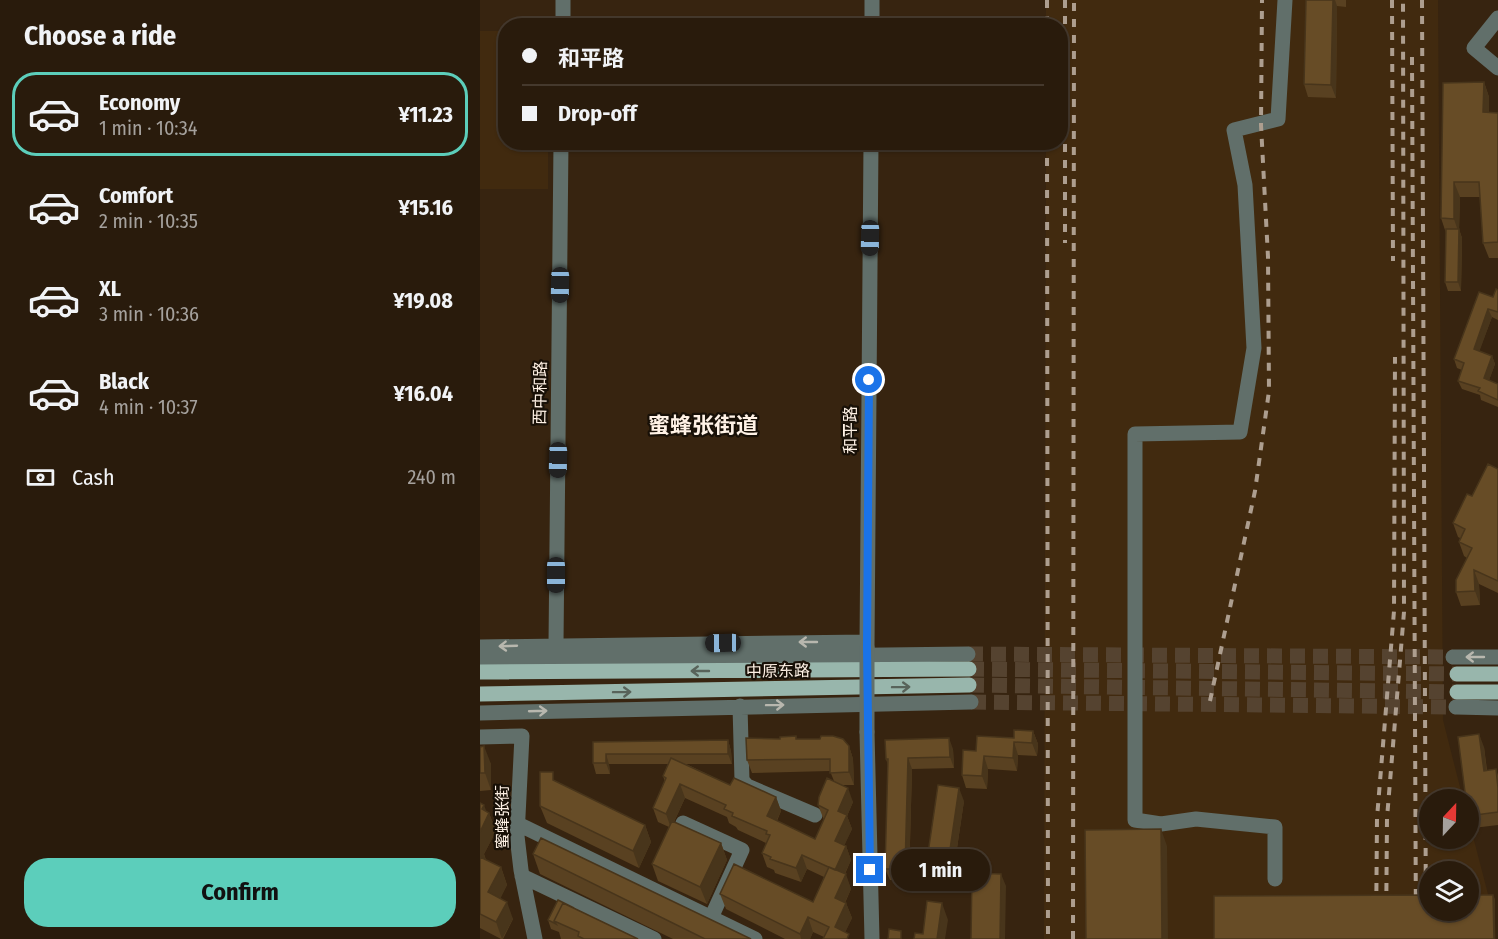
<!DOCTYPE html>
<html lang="en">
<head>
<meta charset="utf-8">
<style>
  body { margin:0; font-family:"Fira Sans Condensed","Noto Sans SC",sans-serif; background:#35281a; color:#f1f3f6; height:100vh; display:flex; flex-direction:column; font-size:22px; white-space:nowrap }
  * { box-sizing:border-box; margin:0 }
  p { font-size:20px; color:#a5a19d }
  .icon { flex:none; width:33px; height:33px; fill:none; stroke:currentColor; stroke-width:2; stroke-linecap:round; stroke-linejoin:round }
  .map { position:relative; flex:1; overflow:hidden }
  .side { display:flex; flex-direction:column; background:#291b0c; width:480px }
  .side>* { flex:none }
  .hud { position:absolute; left:18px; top:18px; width:570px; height:132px; border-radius:24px; box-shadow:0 2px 4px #0004,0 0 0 2px #45392d; display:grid; align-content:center; height:132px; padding:0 24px; background:#291b0c }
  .needle { width:39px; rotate:22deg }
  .controls { position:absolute; left:939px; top:789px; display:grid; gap:12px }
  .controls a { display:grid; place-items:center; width:60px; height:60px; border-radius:50%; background:#291b0c; box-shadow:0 2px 4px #0004,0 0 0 2px #45392d; font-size:30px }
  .end { position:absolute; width:27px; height:27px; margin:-14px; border:8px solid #1a73e8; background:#fff; box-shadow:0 0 0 3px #fff }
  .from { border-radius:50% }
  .bubble { position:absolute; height:42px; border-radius:21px; background:#291b0c; box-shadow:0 2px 4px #0004,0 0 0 2px #45392d; font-size:20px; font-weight:700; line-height:42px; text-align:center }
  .car { position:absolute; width:18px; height:36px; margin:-18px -9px; border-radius:8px; box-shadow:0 0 4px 2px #0007; background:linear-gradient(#222 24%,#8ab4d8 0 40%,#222 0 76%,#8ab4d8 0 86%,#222 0) }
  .hud b { display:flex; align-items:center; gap:21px; height:57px; font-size:22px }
  .hud b+b { border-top:2px solid #45392d }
  .hud i { width:15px; height:15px; background:#f1f3f6 }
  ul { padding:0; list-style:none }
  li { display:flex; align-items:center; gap:18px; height:84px; margin:0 12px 9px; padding:0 12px; border:3px solid transparent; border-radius:24px }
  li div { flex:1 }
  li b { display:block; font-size:22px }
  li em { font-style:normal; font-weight:700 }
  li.on { border-color:#5ccebb }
  li>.icon { width:54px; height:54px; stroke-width:1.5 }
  h2 { padding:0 24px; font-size:27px; line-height:72px }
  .pay { display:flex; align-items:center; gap:15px; height:66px; padding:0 24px; font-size:22px }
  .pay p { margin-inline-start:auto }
  .button { display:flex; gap:12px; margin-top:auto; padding:12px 24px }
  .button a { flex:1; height:69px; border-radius:24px; background:#5ccebb; color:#111; font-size:24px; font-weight:700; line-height:69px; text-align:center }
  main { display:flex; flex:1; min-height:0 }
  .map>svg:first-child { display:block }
  .built { fill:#412a0f; fill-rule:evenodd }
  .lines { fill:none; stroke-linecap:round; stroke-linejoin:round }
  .minor-tunnel { stroke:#554330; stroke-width:15; stroke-dasharray:15 8; stroke-linecap:butt }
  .major-tunnel { stroke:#554330; stroke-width:15; stroke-dasharray:15 8; stroke-linecap:butt }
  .minor { stroke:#616f6a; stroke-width:15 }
  .major { stroke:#98b6ac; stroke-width:15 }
  .rail { stroke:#ad9e8f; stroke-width:4; stroke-dasharray:8 8; stroke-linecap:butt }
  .minor-bridge { stroke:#616f6a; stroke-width:15 }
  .wall { fill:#594121 }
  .shaded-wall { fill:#48351b }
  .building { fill:#674c26; stroke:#48351b; stroke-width:1.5 }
  .oneway { stroke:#b8b7ae }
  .oneway2 { stroke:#58635a }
  .route { stroke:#1a73e8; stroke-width:8 }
  .labels { text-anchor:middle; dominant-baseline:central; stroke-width:4.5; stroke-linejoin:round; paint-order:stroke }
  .street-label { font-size:16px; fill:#fff2e6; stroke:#181007 }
  .district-label { font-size:22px; font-weight:bold; fill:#fff2e6; stroke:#181007 }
</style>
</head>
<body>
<main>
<section class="side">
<h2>Choose a ride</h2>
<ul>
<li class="on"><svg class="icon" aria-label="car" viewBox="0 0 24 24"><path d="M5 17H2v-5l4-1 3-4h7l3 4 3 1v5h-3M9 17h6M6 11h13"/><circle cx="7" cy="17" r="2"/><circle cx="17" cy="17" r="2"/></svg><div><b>Economy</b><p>1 min · 10:34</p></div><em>¥11.23</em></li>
<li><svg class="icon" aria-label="car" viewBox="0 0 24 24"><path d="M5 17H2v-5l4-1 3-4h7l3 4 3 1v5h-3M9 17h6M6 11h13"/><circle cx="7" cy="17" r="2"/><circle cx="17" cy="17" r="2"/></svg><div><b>Comfort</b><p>2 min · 10:35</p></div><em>¥15.16</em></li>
<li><svg class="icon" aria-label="car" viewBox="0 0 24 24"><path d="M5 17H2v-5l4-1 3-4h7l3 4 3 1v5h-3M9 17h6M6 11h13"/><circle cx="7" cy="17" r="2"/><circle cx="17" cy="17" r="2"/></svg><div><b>XL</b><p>3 min · 10:36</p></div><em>¥19.08</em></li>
<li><svg class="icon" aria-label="car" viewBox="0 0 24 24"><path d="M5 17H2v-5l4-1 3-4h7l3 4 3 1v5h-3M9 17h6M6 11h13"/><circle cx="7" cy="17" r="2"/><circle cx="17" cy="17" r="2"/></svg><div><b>Black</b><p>4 min · 10:37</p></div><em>¥16.04</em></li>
</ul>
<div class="pay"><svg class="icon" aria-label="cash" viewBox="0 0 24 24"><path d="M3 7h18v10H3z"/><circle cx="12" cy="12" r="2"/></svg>Cash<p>240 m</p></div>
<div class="button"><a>Confirm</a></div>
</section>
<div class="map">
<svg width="1018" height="939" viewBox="0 0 1018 939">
  <rect width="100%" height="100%" fill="#372410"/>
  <path class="built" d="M566,0H958L963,720L983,799L950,800V838H988L989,821L1015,921L1016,939H564L566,143L580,142V26L566,25ZM950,872H988V910H950Z
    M0,31H25L26,142L68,143V189H0Z"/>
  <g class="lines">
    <path class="minor-tunnel" d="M488,654L973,657
      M491,702L976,707"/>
    <path class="major-tunnel" d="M489,669L977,674
      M489,685L977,692"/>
    <path class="minor" d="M1018,18L994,48L1018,68
      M83,26V0
      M392,26V0
      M76,644L81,142
      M0,647L387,642
      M387,647L391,142
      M973,657H1018
      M0,660L488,654
      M260,706L262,780L267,786L335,815
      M976,707L1018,708
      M0,713L491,702
      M387,732L392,939
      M0,737L42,736L37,836L41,870L55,939
      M203,823L262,850L231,918
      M38,824L275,939
      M42,876L174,939
      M795,879V827L716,819L681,824L655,820V434L760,432L774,348L765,185L754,130L798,119L805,0"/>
    <path class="major" d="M0,672L489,669
      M977,674H1018
      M977,692H1018
      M0,694L489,685"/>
    <path class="rail" d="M567,0V26
      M585,0V243
      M912,0L913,261
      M942,0L946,939
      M932,57L936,939
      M567,142L568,939
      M730,701L775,491L789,391L788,257L781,125L782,0
      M593,939L594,0
      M896,939L897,818L914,611L915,357
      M906,939L907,818L924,612L923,0"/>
    <path class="minor-bridge" d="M387,647V732"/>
  </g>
  <path class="wall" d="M826,0H866V7L857,6L856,98L828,97L824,84Z
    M1004,82L1009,97V112L1018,113V258H1009L1003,243L1000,197H980L979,229L982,238L981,291H968L965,282L966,233L961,218Z
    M1018,290V320L1012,317L999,351L1012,356L1015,364L1009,380L1018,384V407L1001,400L1000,395L982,389L978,381L982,370L977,368L974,359Z
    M1018,469V593L999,584L1000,605L981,606L976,592L987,558L984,556L979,542L980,538L978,537L973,523L992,496Z
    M553,731L558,744L557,756L538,755L537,771L508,769L507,789L486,788L482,775L496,751Z
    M316,736L317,739L369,746L373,759L374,785H362L373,802L367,816L372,829L364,845L366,846L371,860L365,874L371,889L365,903H366L372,918L365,932L344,937L333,932L330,939H305L246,909L240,894L333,902L344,877L327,869L321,882L295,873L294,870L287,867L282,853L286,843L258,830L256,827L249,823L247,817L205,798L194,822L241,843L247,860L227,904L178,881L172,864L189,827L178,822L173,808L185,782L183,776L188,764H129L130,774H116L113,763V742L248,740L251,751L252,764H206L250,785L296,797L301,811L297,821L335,839L344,820L338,805L354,781L350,771L272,773L267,760L300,739Z
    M0,747L11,764V790L0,791Z
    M1004,747L1007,770L1016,769L1018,776V825L993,828L988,816Z
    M473,749L474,768L432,769L429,880H410L405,869L408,765L406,759Z
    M76,782L165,825L171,842L159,868L67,823L60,806Z
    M484,801L472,882L451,880L446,867Z
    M0,803L6,812L9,813L16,831L4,854L6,860L21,867L27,885L20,898L33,919L23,939H21L0,928Z
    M53,854L271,939H193L60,874Z
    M94,908L158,939H81L79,932L71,929L68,920Z"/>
  <path class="shaded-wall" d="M853,0H855L857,6L856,98L851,85Z
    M1004,82L1009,97V127L1003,112Z
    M974,182L980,197L979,234L974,219Z
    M979,229L982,238L981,291L978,282Z
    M1008,309L1012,317L997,358L994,349Z
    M1012,356L1015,364L1007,386L1004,378Z
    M994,570L999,584L1000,605L995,591Z
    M553,731L558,744L557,756L552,743Z
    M999,734L1004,747L1008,783L1004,771Z
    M469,738L473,749L474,768L470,757Z
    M248,740L251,751L252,764L248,754Z
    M534,742L538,755L537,771L533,758Z
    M4,746L11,764V790L5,773Z
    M369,746L373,759L374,785L369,772Z
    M126,754L129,764L130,774L126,763Z
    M504,756L508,769L507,789L502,776Z
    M428,758L432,769L429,880L425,869Z
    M200,784L205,798L191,828L186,814Z
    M368,788L373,802L367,816L372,829L360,855L355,841L358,811Z
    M479,788L484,801L472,882L467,870Z
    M296,797L301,811L292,830L287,816Z
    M4,805L8,816L9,813L16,831L4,854L7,863L0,866V832L2,809Z
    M165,825L171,842L159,868L153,851Z
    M681,829L687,846L688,939H682Z
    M241,843L247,860L227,904L220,887Z
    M366,846L371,860L360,884L355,870Z
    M322,855L327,869L321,882L316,868Z
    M21,867L27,885L15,910L8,892Z
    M366,874L371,889L360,913L355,898Z
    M521,874L526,886L525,939H520Z
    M1013,895L1015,899V939H1014Z
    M27,902L33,919L22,939L16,922Z
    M366,903L372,918L362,939L355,927Z
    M462,903L468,920L465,939H457Z
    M328,917L333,932L330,939H321L320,934Z"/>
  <path class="building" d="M826,0H853L851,85L824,84Z
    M1004,82L1003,112L1018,113V242L1003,243L999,182H974V219L961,218L963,83Z
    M966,229H979L978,282H965Z
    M1016,289L1018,290V312L1008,309L994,349L1012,356L1004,378L1018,384V400L998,391L1000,388L978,381L984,363L974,359L999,292L1013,297Z
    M1008,464L1018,469V581L994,570L995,591L976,592V580L992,548L979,542L985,529L973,523L987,494L992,496Z
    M534,730L553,731L552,743L534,742L533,758L504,756L502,776L482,775L483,750L496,751L497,736L534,738Z
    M999,734L1004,771L1016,769L1018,788V812L988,816V800H986L978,737Z
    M316,736V739H340L341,736H353L363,739L369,746V772L350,773V759L267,760L266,738L300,739V737Z
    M469,738L470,757L428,758L425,869H405L408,759H406L405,740Z
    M248,740V754H126V763H113V742Z
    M4,746L5,773H0V747Z
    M191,758L250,785L254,778L296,797L287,816L335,839L348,810L338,805L339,797L347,778L368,788L358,811L367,815L355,841L366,846L355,870L322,855L316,868L290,859L291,857L282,853L290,835L286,834L287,831L252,816L253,813L244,809L246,805L200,784L186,814L173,808L186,778L183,776Z
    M60,772H73V780L165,825L153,851L60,806Z
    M458,785L479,788L467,870L446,867Z
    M0,803L4,805L2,809L9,813L0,832Z
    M192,821L241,843L220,887L172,864Z
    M681,829L682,939H606L605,830Z
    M61,838L271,939H225L53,854Z
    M0,857L21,867L8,892L27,902L16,922L0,914Z
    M254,864L333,902L349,867L366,874L355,898L366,903L355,927L369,934L367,939H343L349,927L328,917L320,934L240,894Z
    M492,873L521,874L520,939H491Z
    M950,895V910H988V895H1013L1014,939H734V896Z
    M78,900L94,908L83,903L74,921L76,924L68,920Z
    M447,901L462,903L457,939H434L435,933L443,934Z
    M83,903L158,939H104L98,936L99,932L74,921Z
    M409,929L421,931V939H408Z"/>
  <defs><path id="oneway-shaft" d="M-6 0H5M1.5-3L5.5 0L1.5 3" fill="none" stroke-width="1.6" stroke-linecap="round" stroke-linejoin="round" transform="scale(1.5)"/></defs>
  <g class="oneway">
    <use href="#oneway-shaft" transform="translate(328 642) rotate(180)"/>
    <use href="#oneway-shaft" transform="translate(28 646) rotate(178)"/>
    <use href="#oneway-shaft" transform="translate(995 657) rotate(-180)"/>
    <use href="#oneway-shaft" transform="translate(295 705) rotate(-1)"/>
    <use href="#oneway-shaft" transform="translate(58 711) rotate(-2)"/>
  </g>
  <g class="oneway2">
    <use href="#oneway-shaft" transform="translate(220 671) rotate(180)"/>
    <use href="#oneway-shaft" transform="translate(421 687) rotate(-1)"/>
    <use href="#oneway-shaft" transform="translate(142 692) rotate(-1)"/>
  </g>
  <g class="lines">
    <path class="route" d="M389,380L387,647L390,870"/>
  </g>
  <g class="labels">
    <g class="street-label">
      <text transform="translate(60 393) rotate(-89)">西中和路</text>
      <text transform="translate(370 430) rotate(-90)">和平路</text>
      <text transform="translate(298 671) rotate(-1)">中原东路</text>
      <text transform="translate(22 817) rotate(-90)">蜜蜂张街</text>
    </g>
    <g class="district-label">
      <text x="223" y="425">蜜蜂张街道</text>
    </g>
  </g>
</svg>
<div class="controls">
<a><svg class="needle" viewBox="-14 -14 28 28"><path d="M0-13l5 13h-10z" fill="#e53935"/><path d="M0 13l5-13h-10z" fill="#a5a19d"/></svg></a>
<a><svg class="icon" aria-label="layers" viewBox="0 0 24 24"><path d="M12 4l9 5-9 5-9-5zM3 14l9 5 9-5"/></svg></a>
</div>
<i class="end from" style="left:389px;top:380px"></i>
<i class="end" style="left:390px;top:870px"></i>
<div class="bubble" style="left:411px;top:849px;width:99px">1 min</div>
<i class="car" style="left:390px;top:238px;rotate:181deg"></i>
<i class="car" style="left:80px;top:285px;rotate:181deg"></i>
<i class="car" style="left:78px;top:460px;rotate:181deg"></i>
<i class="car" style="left:76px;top:575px;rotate:180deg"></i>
<i class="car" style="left:243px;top:643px;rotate:269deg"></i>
<div class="hud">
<b><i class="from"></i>和平路</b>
<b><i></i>Drop-off</b>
</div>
</div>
</main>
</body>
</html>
